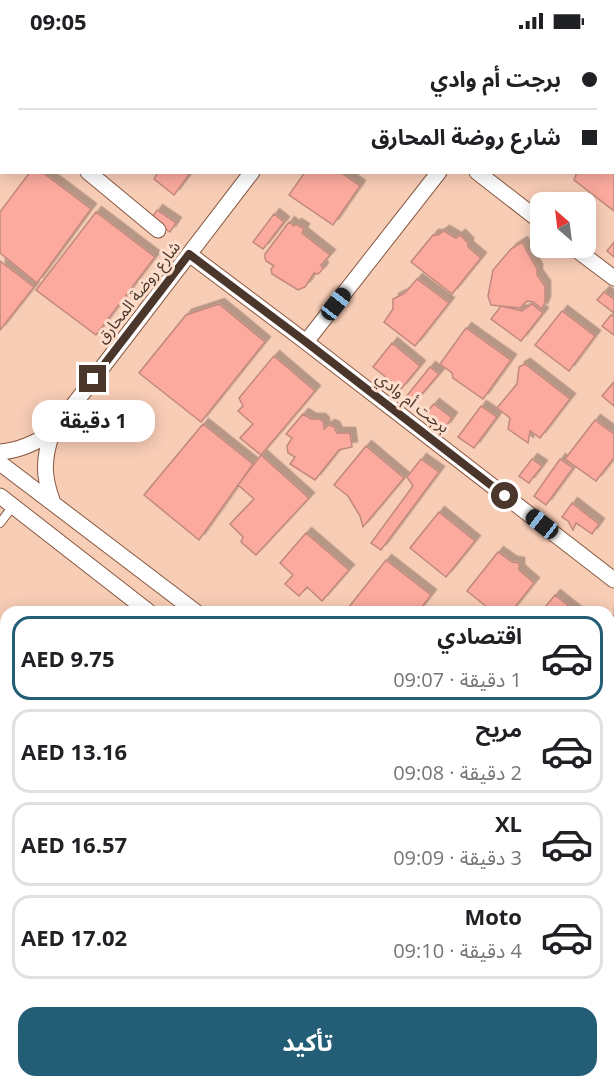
<!DOCTYPE html>
<html lang="ar">
<head>
<meta charset="utf-8">
<style>
  body { margin:0; font-family:"Open Sans","Noto Sans Arabic",sans-serif; background:#f2f2f2; color:#202124; direction:rtl; height:100vh; display:flex; flex-direction:column; font-size:22px; white-space:nowrap }
  * { box-sizing:border-box; margin:0 }
  p { font-size:20px; color:#757577 }
  .icon { flex:none; width:33px; height:33px; fill:none; stroke:currentColor; stroke-width:2; stroke-linecap:round; stroke-linejoin:round }
  .map { position:relative; flex:1; overflow:hidden; direction:ltr }
  .side { position:absolute; left:0px; top:564px; width:615px; height:482px; display:flex; flex-direction:column; background:#fff; border-radius:18px 18px 0 0; box-shadow:0 3px 15px #0003; direction:rtl }
  .side>* { flex:none }
  .hud { position:absolute; left:0px; top:0px; width:615px; height:132px; box-shadow:0 3px 15px #0003; direction:rtl; display:grid; align-content:center; height:132px; padding:0 18px; background:#fff }
  .needle { width:39px; rotate:332deg }
  .controls { position:absolute; left:530px; top:150px; display:grid; gap:12px }
  .controls a { display:grid; place-items:center; width:66px; height:66px; border-radius:12px; background:#fff; box-shadow:0 3px 15px #0003; font-size:30px }
  .end { position:absolute; width:27px; height:27px; margin:-14px; border:8px solid #4b362b; background:#fff; box-shadow:0 0 0 3px #fff }
  .from { border-radius:50% }
  .bubble { position:absolute; height:42px; border-radius:18px; background:#fff; box-shadow:0 3px 15px #0003; font-size:20px; font-weight:700; line-height:42px; text-align:center; direction:rtl }
  .car { position:absolute; width:18px; height:36px; margin:-18px -9px; border-radius:8px; box-shadow:0 0 4px 2px #0007; background:linear-gradient(#222 24%,#8ab4d8 0 40%,#222 0 76%,#8ab4d8 0 86%,#222 0) }
  .hud b { display:flex; align-items:center; gap:21px; height:57px; font-size:22px }
  .hud b+b { border-top:2px solid #e0e0e0 }
  .hud i { width:15px; height:15px; background:#202124 }
  ul { padding:10px 0 0; list-style:none }
  li { display:flex; align-items:center; gap:18px; height:84px; margin:0 12px 9px; padding:0 6px; border:3px solid #e0e0e0; border-radius:18px }
  li div { flex:1 }
  li b { display:block; font-size:22px }
  li em { font-style:normal; font-weight:700 }
  li.on { border-color:#235d76 }
  li>.icon { width:54px; height:54px; stroke-width:1.5 }
  .action { display:flex; gap:12px; margin-top:auto; padding:12px 18px }
  .action a { flex:1; height:69px; border-radius:18px; background:#235d76; color:#fff; font-size:24px; font-weight:700; line-height:69px; text-align:center }
  .status { display:flex; justify-content:space-between; align-items:center; height:42px; padding:0 30px; background:#fff; direction:ltr }
  .status svg { height:16px; fill:currentColor }
  .map>svg:first-child { display:block }
  .building { fill:#fbaa9d; stroke:#c1887e; stroke-width:1.5; filter:url(#shadow) }
  .lines { fill:none; stroke-linecap:round; stroke-linejoin:round }
  .service-casing { stroke:#875940; stroke-width:10 }
  .minor-casing { stroke:#875940; stroke-width:17 }
  .service { stroke:#fff; stroke-width:8 }
  .minor { stroke:#fff; stroke-width:15 }
  .route { stroke:#4b362b; stroke-width:8 }
  .labels { text-anchor:middle; dominant-baseline:central; stroke-width:6; stroke-linejoin:round; paint-order:stroke }
  .street-label { font-size:16px; fill:#4b362b; stroke:#fdddcb }
</style>
</head>
<body>
<div class="status"><b>09:05</b><svg viewBox="0 0 49 12"><path d="M0 12V9h3v3zM5 12V6h3v6zM10 12V3h3v9zM15 12V0h3v12zM26 1h20v11H26zM47 4h2v5h-2z"/></svg></div>
<div class="map">
<svg width="614" height="1045" viewBox="0 0 614 1045">
  <defs>
    <filter id="shadow"><feDropShadow dx="5.5" dy="-5.5" stdDeviation="0" flood-color="#0004"/></filter>
  </defs>
  <rect width="100%" height="100%" fill="#f8cdb6"/>
  <path class="building" d="M26,0H85L87,2H24Z
    M32,0H74L76,2H31Z
    M237,0H290L289,2H239Z
    M419,0H521L520,2H421Z
    M587,0H614V41V2H586Z
    M614,101V169L574,138L577,130H614Z
    M30,130H42L91,167L37,241L0,211V170Z
    M158,130H191L174,153L154,137Z
    M305,130H340L360,144L333,183L289,153Z
    M157,168L176,181L170,190L151,177Z
    M96,170L155,215L96,293L36,248Z
    M274,172L284,180L263,207L253,200Z
    M289,180L294,184L296,182L304,187L302,191L330,213L321,223L323,226L321,229L318,232L314,231L305,245L298,248L272,232L271,227L274,224L266,219L265,216V212Z
    M444,189L456,196L460,193L468,201V205L481,216L452,252L411,220L433,193H438Z
    M522,200L537,227V233L545,244V260L542,267L533,260L527,259L520,266L491,263L488,254L493,228L511,207Z
    M614,200V215L607,209Z
    M0,219L34,245L0,288Z
    M417,237L449,261L415,304L384,280L393,267V257L405,251Z
    M604,250L614,257V271L597,258Z
    M219,262L265,300L201,380L139,331L186,273Z
    M532,262L543,271L521,299L491,277L501,264L522,269Z
    M562,269L595,294L569,329L535,303Z
    M611,273L614,275V293L602,284Z
    M466,286L511,318L483,357L453,336L452,331L440,322Z
    M392,301L420,324L401,347L373,325Z
    M274,314L315,349L261,413L240,396L253,382L238,369L243,364L239,356Z
    M525,322L570,357L540,396L530,389L528,401L508,387L510,376L497,366L517,342L519,325Z
    M430,325L439,332L409,367L401,361Z
    M614,340V364L602,354Z
    M434,362L452,376L445,386L426,371Z
    M481,364L497,375L474,406L458,395Z
    M303,372L311,377H320L324,381V387L329,383L334,385L337,391H350L352,405L339,408L315,438L290,422L295,415L288,411L287,404L292,396L286,392Z
    M595,378L614,392V416L596,439L565,417Z
    M203,382L253,422L199,498L144,453Z
    M366,404L404,436L363,485L360,474L348,454L334,443Z
    M261,413L309,456L256,513L241,500L243,495L230,482L254,457L238,443Z
    M421,417L439,430L381,508L371,501L413,444L407,435Z
    M532,417L542,424L529,441L519,434Z
    M560,417L573,426L546,463L534,454Z
    M572,461L599,482L592,492L576,481L573,488L568,479L562,475Z
    M439,470L475,499L446,535L410,506Z
    M306,491L349,528L322,559L307,545L299,554L285,542L293,533L280,521Z
    M498,510L512,520L519,521V528L534,541L511,570H493L467,549Z
    M386,518L431,553L418,570H355L349,565Z
    M555,553L576,570H541Z
    M609,571L614,574V587L610,593Z
    M612,595L614,597V608L609,603V599Z
    M609,606L614,611V671L612,674L609,671Z
    M6,626V661L0,657V633Z
    M5,687L6,730L0,736V693Z
    M6,889V906L0,901V897Z
    M6,929V952L0,948V937Z
    M609,1033L614,1036V1045H575L579,1040H609Z
    M68,1040H81L87,1045H62Z
    M235,1040H248L249,1045H228L227,1041Z
    M346,1040H362L357,1045H342Z
    M383,1040H417L422,1045H390Z
    M519,1040H524L530,1045H514Z"/>
  <g class="lines">
    <defs>
      <path id="service" d="M0,481L13,464
        M609,746L614,740
        M609,951L614,945"/>
      <path id="minor" d="M162,2L163,0
        M351,2L352,0
        M539,2L541,0
        M0,62L2,63
        M88,130L158,188
        M477,130L540,179
        M574,206L614,236
        M189,212L306,300L614,538
        M306,300L439,130
        M0,410C19,409 36,400 52,391
        M0,421L196,570
        M0,454L149,570
        M53,461C43,434 43,418 52,391L252,130
        M0,816L6,821
        M609,884L614,888
        M609,930L614,934
        M0,1033L6,1026
        M290,1040L297,1045
        M176,1045L180,1040"/>
    </defs>
    <use href="#service" class="service-casing"/>
    <use href="#minor" class="minor-casing"/>
    <use href="#service" class="service"/>
    <use href="#minor" class="minor"/>
  </g>
  <g class="lines">
    <path class="route" d="M93,337L189,212L306,300L505,454"/>
  </g>
  <g class="labels">
    <g class="street-label">
      <text transform="translate(138 250) rotate(-52)">شارع روضة المحارق</text>
      <text transform="translate(413 360) rotate(38)">برجت أم وادي</text>
    </g>
  </g>
</svg>
<div class="controls">
<a><svg class="needle" viewBox="-14 -14 28 28"><path d="M0-13l5 13h-10z" fill="#e53935"/><path d="M0 13l5-13h-10z" fill="#757577"/></svg></a>
</div>
<i class="end from" style="left:505px;top:454px"></i>
<i class="end" style="left:93px;top:337px"></i>
<div class="bubble" style="left:32px;top:358px;width:123px">1 دقيقة</div>
<i class="car" style="left:336px;top:262px;rotate:38deg"></i>
<i class="car" style="left:542px;top:482px;rotate:308deg"></i>
<div class="hud">
<b><i class="from"></i>برجت أم وادي</b>
<b><i></i>شارع روضة المحارق</b>
</div>
<section class="side">
<ul>
<li class="on"><svg class="icon" aria-label="car" viewBox="0 0 24 24"><path d="M5 17H2v-5l4-1 3-4h7l3 4 3 1v5h-3M9 17h6M6 11h13"/><circle cx="7" cy="17" r="2"/><circle cx="17" cy="17" r="2"/></svg><div><b>اقتصادي</b><p>1 دقيقة · 09:07</p></div><em>AED 9.75</em></li>
<li><svg class="icon" aria-label="car" viewBox="0 0 24 24"><path d="M5 17H2v-5l4-1 3-4h7l3 4 3 1v5h-3M9 17h6M6 11h13"/><circle cx="7" cy="17" r="2"/><circle cx="17" cy="17" r="2"/></svg><div><b>مريح</b><p>2 دقيقة · 09:08</p></div><em>AED 13.16</em></li>
<li><svg class="icon" aria-label="car" viewBox="0 0 24 24"><path d="M5 17H2v-5l4-1 3-4h7l3 4 3 1v5h-3M9 17h6M6 11h13"/><circle cx="7" cy="17" r="2"/><circle cx="17" cy="17" r="2"/></svg><div><b>XL</b><p>3 دقيقة · 09:09</p></div><em>AED 16.57</em></li>
<li><svg class="icon" aria-label="car" viewBox="0 0 24 24"><path d="M5 17H2v-5l4-1 3-4h7l3 4 3 1v5h-3M9 17h6M6 11h13"/><circle cx="7" cy="17" r="2"/><circle cx="17" cy="17" r="2"/></svg><div><b>Moto</b><p>4 دقيقة · 09:10</p></div><em>AED 17.02</em></li>
</ul>
<div class="action"><a>تأكيد</a></div>
</section>
</div>
</body>
</html>
